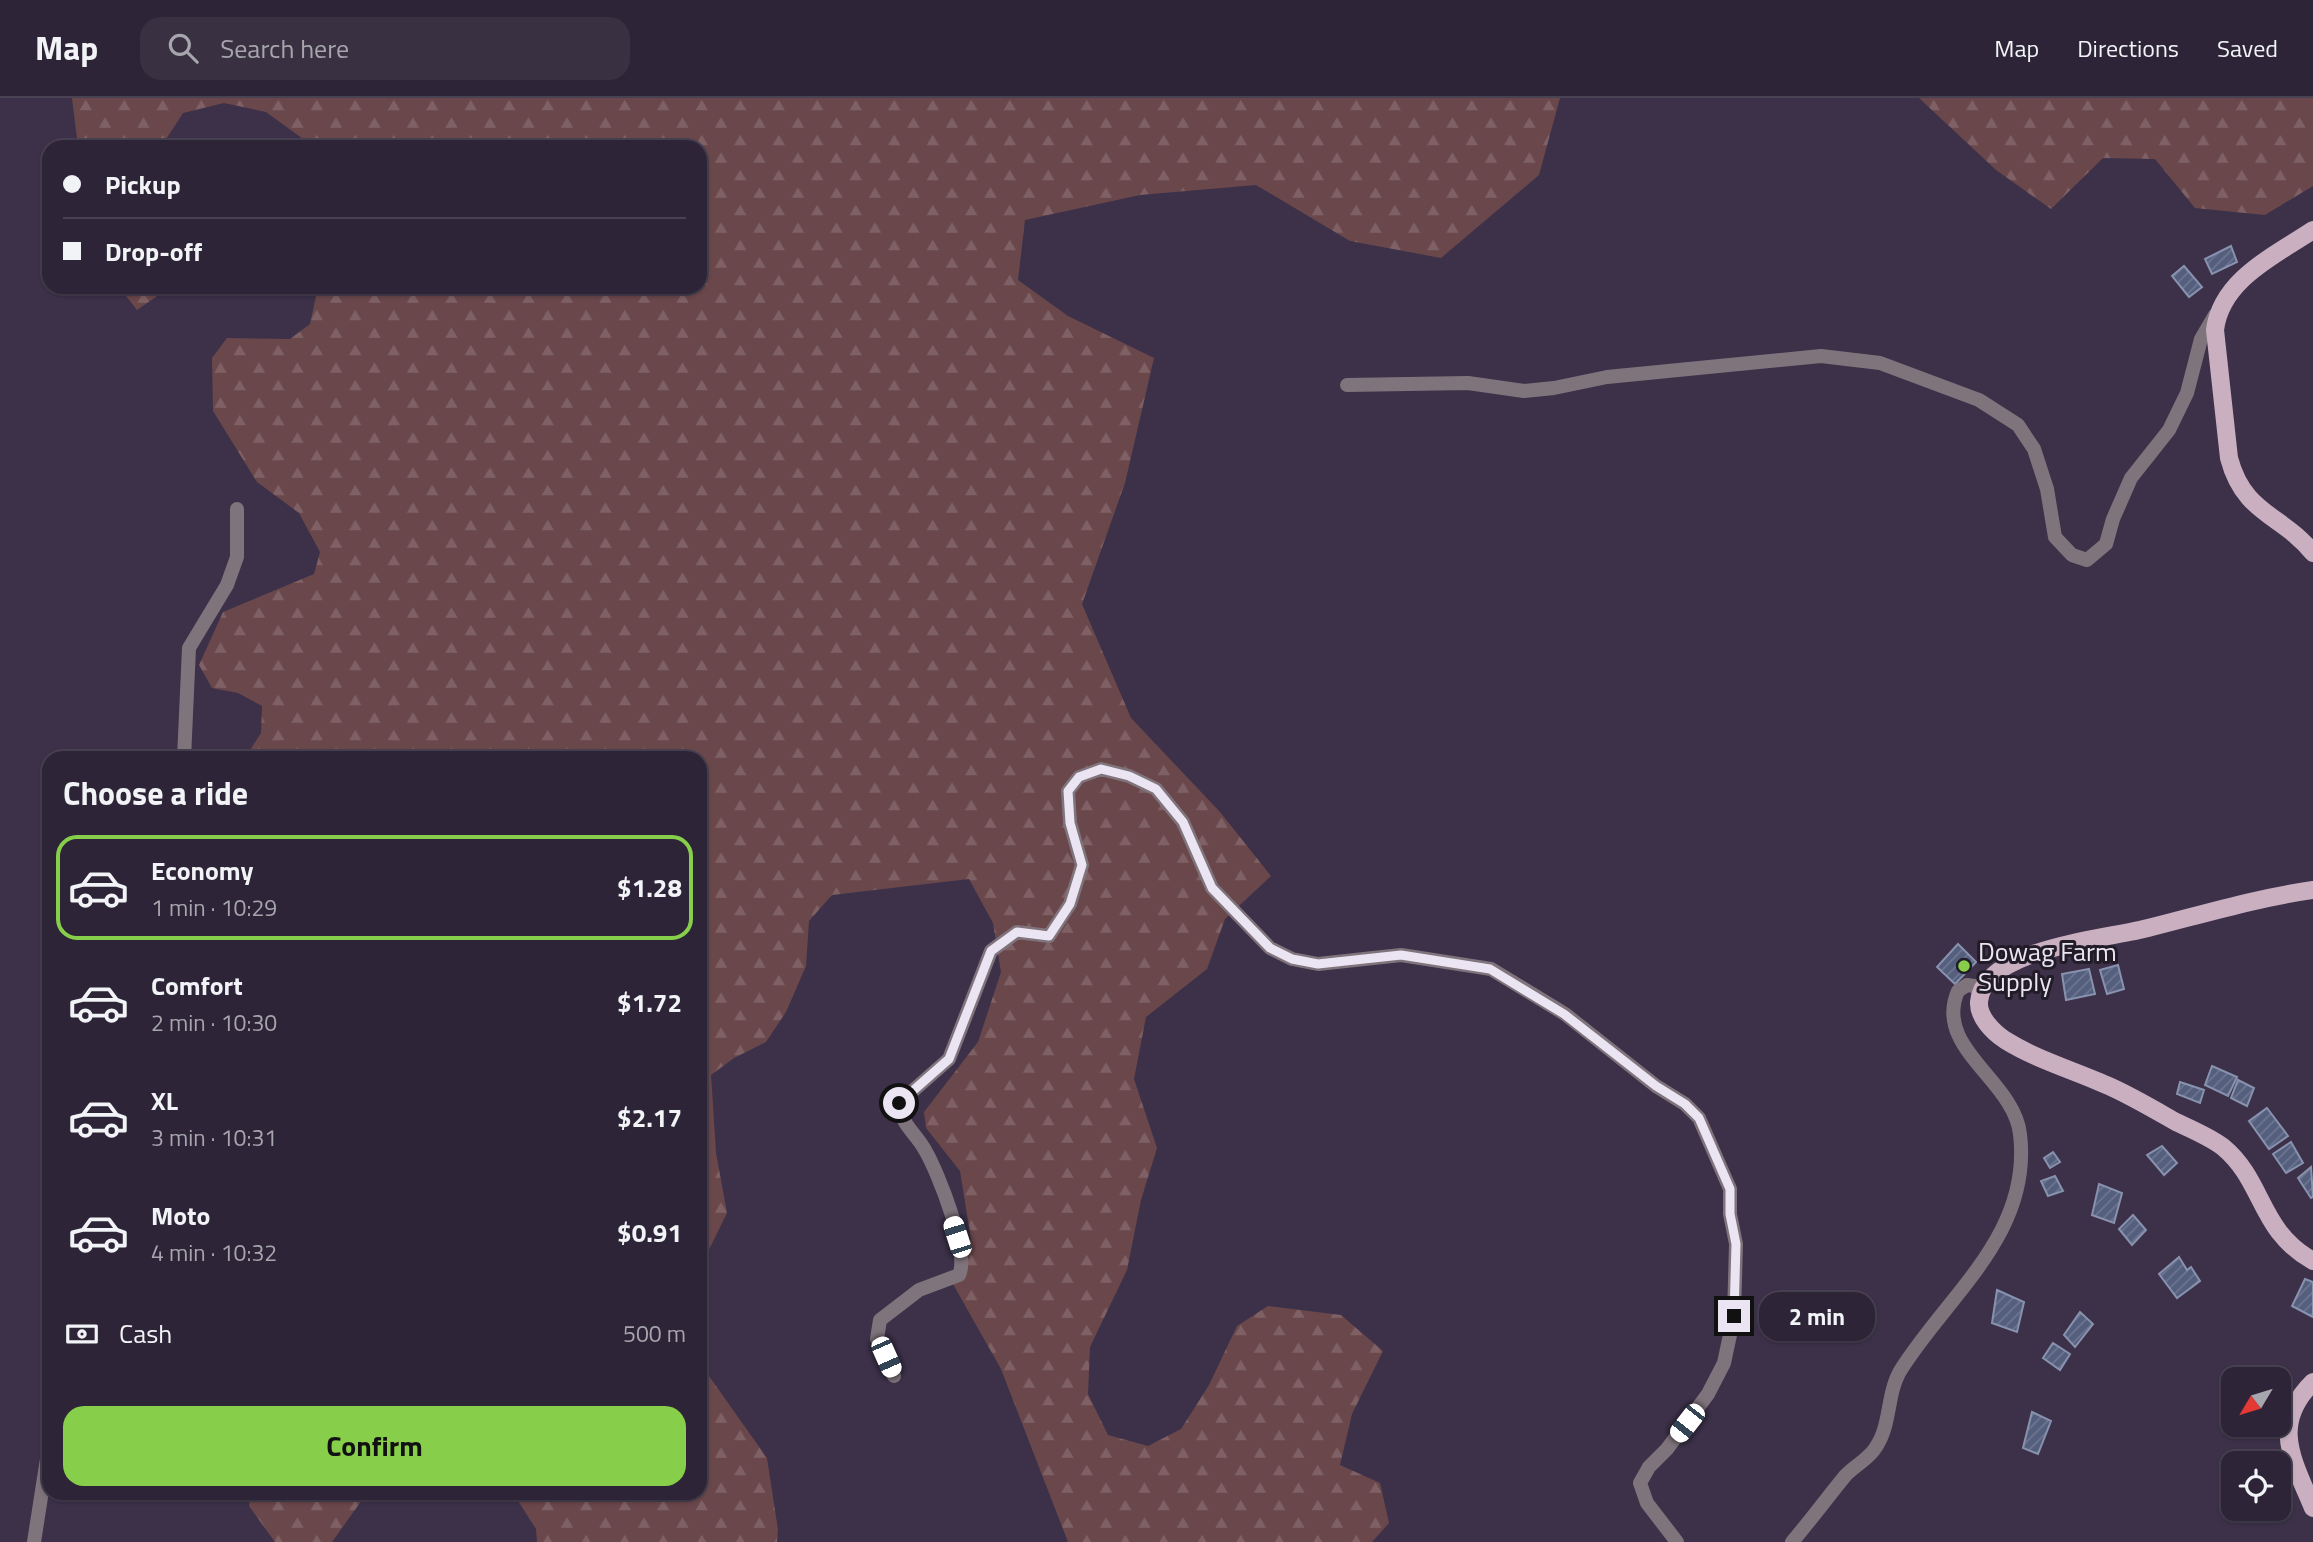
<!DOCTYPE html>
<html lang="en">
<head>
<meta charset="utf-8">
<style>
  body { margin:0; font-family:"Titillium Web",sans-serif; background:#393142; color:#f1f3f6; height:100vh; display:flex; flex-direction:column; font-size:26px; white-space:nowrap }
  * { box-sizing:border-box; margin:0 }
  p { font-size:23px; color:#a7a5ad }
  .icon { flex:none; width:38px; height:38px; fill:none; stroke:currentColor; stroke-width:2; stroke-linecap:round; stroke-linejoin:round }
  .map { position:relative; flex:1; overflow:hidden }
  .panel { position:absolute; left:42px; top:653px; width:665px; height:749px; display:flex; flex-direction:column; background:#2d2537; border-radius:21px; box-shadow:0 2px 5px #0004,0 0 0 2px #484252 }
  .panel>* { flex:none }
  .top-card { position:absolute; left:42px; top:42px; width:665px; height:154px; border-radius:21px; box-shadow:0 2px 5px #0004,0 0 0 2px #484252; display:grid; align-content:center; height:154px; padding:0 21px; background:#2d2537 }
  .needle { width:46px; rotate:232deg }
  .fabs { position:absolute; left:2221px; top:1269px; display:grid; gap:14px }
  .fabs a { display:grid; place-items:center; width:70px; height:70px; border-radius:14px; background:#2d2537; box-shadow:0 2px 5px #0004,0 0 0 2px #484252; font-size:35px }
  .end { position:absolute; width:32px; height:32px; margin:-16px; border:9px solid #eae4f3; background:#111; box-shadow:0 0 0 4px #111 }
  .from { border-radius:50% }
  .bubble { position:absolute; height:49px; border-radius:21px; background:#2d2537; box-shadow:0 2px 5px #0004,0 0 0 2px #484252; font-size:23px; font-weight:700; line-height:49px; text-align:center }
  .car { position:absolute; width:21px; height:42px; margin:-21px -10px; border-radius:9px; box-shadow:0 0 5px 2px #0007; background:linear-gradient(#fff 24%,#345 0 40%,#fff 0 76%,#345 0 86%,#fff 0) }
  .top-card b { display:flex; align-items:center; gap:24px; height:66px; font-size:26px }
  .top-card b+b { border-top:2px solid #484252 }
  .top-card i { width:18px; height:18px; background:#f1f3f6 }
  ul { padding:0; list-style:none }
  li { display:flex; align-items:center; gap:21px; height:105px; margin:0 14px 10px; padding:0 7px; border:4px solid transparent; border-radius:21px }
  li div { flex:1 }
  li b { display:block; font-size:26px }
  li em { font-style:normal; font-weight:700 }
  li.selected { border-color:#87cf4a }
  li>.icon { width:63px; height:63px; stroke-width:1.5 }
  h2 { padding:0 21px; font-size:32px; line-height:84px }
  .pay { display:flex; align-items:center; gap:18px; height:77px; padding:0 21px; font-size:26px }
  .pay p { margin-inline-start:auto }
  .button { display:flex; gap:14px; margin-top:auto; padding:14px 21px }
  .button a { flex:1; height:80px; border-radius:21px; background:#87cf4a; color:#111; font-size:28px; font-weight:700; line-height:80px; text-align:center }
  header { display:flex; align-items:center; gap:42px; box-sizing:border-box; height:98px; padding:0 35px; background:#2d2537; border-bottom:2px solid #484252 }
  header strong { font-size:33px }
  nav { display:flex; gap:38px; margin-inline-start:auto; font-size:24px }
  .search { width:490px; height:63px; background:#393142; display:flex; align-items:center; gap:18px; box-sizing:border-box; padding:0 24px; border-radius:21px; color:#a7a5ad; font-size:26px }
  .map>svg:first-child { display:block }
  .forest { fill:url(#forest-firs) }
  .building { fill:url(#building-hatch); stroke:#8892ae; stroke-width:2 }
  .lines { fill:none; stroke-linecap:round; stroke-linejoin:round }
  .street { stroke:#80747c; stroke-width:14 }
  .primary { stroke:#c9afc0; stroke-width:18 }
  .route { stroke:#eae4f3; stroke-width:9 }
  .poi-dot { fill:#87cf4a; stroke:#211c27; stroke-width:2.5 }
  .labels { text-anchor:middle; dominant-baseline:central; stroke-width:6; stroke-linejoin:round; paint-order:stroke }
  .poi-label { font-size:26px; fill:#eae4f3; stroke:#211c27; text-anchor:start }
</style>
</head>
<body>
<header>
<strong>Map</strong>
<div class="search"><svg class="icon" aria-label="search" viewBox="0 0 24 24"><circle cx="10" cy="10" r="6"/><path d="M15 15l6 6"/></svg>Search here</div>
<nav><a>Map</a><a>Directions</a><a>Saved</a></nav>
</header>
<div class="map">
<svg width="2313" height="1444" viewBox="0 0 2313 1444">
  <defs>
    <pattern id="forest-firs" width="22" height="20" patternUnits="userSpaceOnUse" patternTransform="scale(1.75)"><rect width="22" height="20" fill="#6a474a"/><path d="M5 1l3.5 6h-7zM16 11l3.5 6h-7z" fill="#7f6165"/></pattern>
    <pattern id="building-hatch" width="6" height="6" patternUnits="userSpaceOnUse" patternTransform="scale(1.75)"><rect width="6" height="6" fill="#545e7d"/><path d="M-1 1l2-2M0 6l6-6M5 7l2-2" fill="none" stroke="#6d7590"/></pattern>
  </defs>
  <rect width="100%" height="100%" fill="#3c3149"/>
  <path class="forest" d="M72,0H1560L1539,77L1441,160L1350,143L1256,87L1140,97L1025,122L1018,182L1068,218L1154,260L1125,385L1082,506L1131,620L1220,714L1271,778L1225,821L1207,871L1146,919L1134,981L1157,1050L1141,1102L1127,1172L1090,1249L1088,1296L1108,1337L1148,1348L1181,1331L1209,1287L1237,1228L1268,1208L1341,1217L1383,1253L1352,1316L1340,1367L1380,1385L1389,1425L1372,1444H1068L1001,1271L949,1179L971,1141L960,1073L926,1030L924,1014L978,944L1001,874L993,825L969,781L832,797L809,823L806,868L786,914L766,944L734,960L711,977L716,1055L727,1115L700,1170V660H245L261,635L262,608L238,595L212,590L199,567L223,514L314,476L320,454L299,415L257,384L213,313L212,260L227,240L290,241L310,226L318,189H700V49H314L266,14L224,5L183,15L161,49H78Z
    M1919,0H2313V88L2265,117L2195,110L2155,61L2103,60L2051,111L1996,72Z
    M119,189H159L156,199L137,212Z
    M700,1253L704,1271L767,1360L778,1432L777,1444H537L536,1431L513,1395H700Z
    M251,1395H367L332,1444H275L249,1408Z"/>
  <path class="building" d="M2231,148L2237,164L2212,176L2205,161Z
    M2184,168L2202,189L2189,199L2172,178Z
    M1958,846L1976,864L1955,886L1937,869Z
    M2118,867L2124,891L2107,896L2100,872Z
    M2089,871L2095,896L2066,902L2062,876Z
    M2212,968L2237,979L2228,998L2205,987Z
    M2238,982L2254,990L2247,1008L2231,1000Z
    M2180,984L2204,992L2200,1005L2177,996Z
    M2267,1010L2288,1038L2269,1051L2249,1023Z
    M2291,1044L2303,1065L2286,1075L2273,1056Z
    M2162,1048L2177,1065L2164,1077L2147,1057Z
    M2053,1054L2060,1064L2050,1070L2044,1060Z
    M2311,1069L2313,1099L2311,1100L2298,1080Z
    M2055,1078L2063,1093L2048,1098L2041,1083Z
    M2099,1086L2122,1095L2114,1125L2092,1117Z
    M2133,1117L2146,1132L2132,1147L2119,1131Z
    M2179,1159L2187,1172L2191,1169L2200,1183L2177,1200L2159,1176Z
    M2305,1181L2313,1184V1219L2292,1208Z
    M1997,1192L2024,1204L2017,1234L1992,1225Z
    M2080,1214L2093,1226L2075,1249L2064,1237Z
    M2053,1245L2070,1256L2060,1272L2043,1260Z
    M2032,1314L2051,1323L2038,1356L2023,1350Z"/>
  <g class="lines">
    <path class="street" d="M1347,287L1468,285L1524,293L1554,290L1607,279L1821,258L1880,265L1979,302L2018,327L2034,351L2047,391L2055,439L2072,457L2087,462L2106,446L2113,421L2131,380L2169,332L2187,295L2201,241L2215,217
      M184,660L189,550L227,487L237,459V411
      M894,1278L877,1241L880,1222L919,1192L959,1177C970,1155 938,1074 925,1052C915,1034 901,1027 899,1005L949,961L991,853L1017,834L1049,838L1070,806L1082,767L1070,725L1068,693L1079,679L1101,671L1129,678L1156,691L1183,724L1212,790L1270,850L1292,861L1318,866L1401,857L1491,871L1565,916L1656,988L1685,1006L1699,1020L1730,1091V1116L1736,1146L1734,1218L1724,1265L1708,1296L1667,1351L1649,1369L1640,1385L1647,1405L1677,1444
      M34,1444L49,1348
      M1792,1444C1810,1423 1827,1400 1845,1378C1854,1368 1869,1361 1876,1349C1892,1325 1886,1294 1902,1270C1950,1195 2032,1135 2020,1036C2014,982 1933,950 1958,893L1967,887L1981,889"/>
    <path class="primary" d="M2313,132C2274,158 2221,182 2215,232L2229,360C2244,417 2282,416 2313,455
      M2313,792C2256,800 2204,816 2148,830C2107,841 1983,850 1979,904C1978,919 1993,934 2005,942C2037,962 2076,973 2111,989C2133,999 2155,1012 2176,1024C2191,1031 2210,1039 2223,1049C2265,1084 2258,1132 2313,1163
      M2313,1284C2270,1326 2293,1362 2313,1410"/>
  </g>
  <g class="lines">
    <path class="route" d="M899,1005L949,961L991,853L1017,834L1049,838L1070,806L1082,767L1070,725L1068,693L1079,679L1101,671L1129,678L1156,691L1183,724L1212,790L1270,850L1292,861L1318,866L1401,857L1490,871L1564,916L1656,988L1685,1006L1699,1020L1730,1091V1116L1736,1146L1734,1218"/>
  </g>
  <circle class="poi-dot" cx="1964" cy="868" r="7"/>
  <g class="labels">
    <g class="poi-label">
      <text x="1978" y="853">Dowag Farm<tspan x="1978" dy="30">Supply</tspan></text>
    </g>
  </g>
</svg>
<div class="fabs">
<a><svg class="needle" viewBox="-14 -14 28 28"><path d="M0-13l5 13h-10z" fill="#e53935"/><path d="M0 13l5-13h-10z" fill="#a7a5ad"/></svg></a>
<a><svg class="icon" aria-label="locate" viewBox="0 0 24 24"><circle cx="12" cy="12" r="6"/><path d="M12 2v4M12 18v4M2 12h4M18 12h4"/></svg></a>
</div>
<i class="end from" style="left:899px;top:1005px"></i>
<i class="end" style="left:1734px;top:1218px"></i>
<div class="bubble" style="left:1759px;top:1194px;width:116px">2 min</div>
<i class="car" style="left:957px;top:1139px;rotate:342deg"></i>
<i class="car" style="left:886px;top:1259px;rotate:156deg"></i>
<i class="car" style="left:1687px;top:1325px;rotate:218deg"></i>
<div class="top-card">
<b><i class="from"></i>Pickup</b>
<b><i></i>Drop-off</b>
</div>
<section class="panel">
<h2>Choose a ride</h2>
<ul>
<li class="selected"><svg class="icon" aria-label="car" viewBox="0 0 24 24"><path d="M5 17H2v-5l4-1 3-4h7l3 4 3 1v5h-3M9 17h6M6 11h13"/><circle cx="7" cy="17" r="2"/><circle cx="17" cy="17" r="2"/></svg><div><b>Economy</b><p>1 min · 10:29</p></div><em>$1.28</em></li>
<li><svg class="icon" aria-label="car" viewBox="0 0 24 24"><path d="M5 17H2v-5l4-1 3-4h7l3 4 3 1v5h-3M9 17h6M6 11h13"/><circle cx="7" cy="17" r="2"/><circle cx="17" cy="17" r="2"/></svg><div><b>Comfort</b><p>2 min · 10:30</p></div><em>$1.72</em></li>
<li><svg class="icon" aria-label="car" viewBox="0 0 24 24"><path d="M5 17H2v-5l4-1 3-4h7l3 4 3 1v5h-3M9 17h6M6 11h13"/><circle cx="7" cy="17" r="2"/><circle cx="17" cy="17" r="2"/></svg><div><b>XL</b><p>3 min · 10:31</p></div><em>$2.17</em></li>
<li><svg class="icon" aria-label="car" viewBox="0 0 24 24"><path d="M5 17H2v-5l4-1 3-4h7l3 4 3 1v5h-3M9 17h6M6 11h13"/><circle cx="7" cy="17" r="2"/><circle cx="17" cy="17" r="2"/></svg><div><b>Moto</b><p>4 min · 10:32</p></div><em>$0.91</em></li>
</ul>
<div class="pay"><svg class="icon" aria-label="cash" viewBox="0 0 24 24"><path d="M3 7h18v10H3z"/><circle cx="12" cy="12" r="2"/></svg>Cash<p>500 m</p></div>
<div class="button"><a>Confirm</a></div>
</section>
</div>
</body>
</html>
